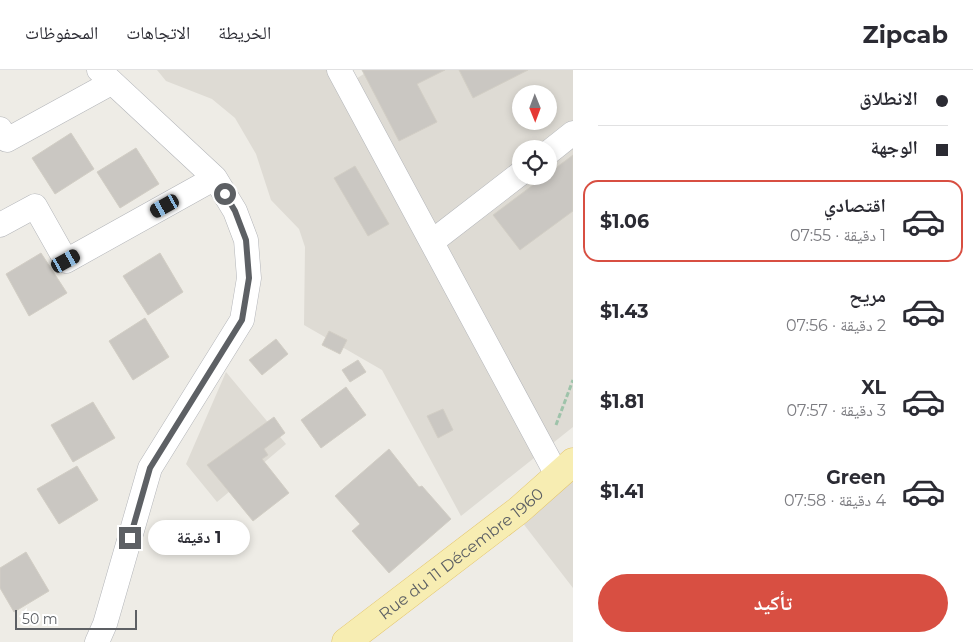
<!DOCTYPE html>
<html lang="ar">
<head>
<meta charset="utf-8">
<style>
  body { margin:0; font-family:Montserrat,"Noto Naskh Arabic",sans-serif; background:#f2f2f3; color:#2b2b33; direction:rtl; height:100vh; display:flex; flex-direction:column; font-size:19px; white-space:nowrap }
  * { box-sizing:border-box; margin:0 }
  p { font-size:16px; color:#7c7c81 }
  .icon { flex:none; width:28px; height:28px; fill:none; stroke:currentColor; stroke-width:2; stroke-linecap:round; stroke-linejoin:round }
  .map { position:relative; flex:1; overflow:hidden; direction:ltr }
  .drawer { display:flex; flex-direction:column; background:#fff; width:400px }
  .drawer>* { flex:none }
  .guide { display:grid; align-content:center; height:110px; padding:0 25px; background:#fff }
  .needle { width:32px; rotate:179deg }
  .buttons { position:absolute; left:512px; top:15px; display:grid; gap:10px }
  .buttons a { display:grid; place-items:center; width:45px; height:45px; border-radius:50%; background:#fff; box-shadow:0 2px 8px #0003; font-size:25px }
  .scale { position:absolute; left:15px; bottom:12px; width:122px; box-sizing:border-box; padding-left:5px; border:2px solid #5d6064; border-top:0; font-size:14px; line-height:18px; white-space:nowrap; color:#5d6064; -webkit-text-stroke:4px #fff; paint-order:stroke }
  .end { position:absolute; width:22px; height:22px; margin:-11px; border:6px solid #5d6064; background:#fff; box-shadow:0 0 0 2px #fff }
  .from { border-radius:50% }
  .bubble { position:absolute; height:35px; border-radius:18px; background:#fff; box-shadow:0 2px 8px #0003; font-size:16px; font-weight:700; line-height:35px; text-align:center; direction:rtl }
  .car { position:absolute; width:15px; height:30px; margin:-15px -8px; border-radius:6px; box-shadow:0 0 4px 1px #0007; background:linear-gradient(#222 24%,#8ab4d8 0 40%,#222 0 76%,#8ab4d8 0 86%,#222 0) }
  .guide b { display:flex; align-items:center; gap:18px; height:48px; font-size:19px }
  .guide b+b { border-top:1px solid #e1e1e2 }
  .guide i { width:12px; height:12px; background:#2b2b33 }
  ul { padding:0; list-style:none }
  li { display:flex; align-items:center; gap:15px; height:82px; margin:0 10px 8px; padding:0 15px; border:2px solid transparent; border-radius:15px }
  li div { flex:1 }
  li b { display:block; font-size:19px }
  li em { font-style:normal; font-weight:700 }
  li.active { border-color:#d84f42 }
  li>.icon { width:45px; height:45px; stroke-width:1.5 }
  .action { display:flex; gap:10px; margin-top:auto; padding:10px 25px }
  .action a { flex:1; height:58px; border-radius:30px; background:#d84f42; color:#fff; font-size:20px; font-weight:700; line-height:58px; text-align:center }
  header { display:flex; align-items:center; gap:30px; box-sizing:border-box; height:70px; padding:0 25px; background:#fff; border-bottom:1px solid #e1e1e2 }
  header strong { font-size:24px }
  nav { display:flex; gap:28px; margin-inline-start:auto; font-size:18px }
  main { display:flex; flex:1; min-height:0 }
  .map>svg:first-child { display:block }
  .education { fill:#dedbd4; fill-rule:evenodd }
  .building { fill:#cac7c2; stroke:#d2cec5 }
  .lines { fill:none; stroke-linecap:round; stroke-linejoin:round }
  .minor-casing { stroke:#b3b5b9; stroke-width:25 }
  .major-casing { stroke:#e3c369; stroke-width:29 }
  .path { stroke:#9ec3aa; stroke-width:3; stroke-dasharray:5 2.5; stroke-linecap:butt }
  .minor { stroke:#fff; stroke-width:24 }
  .major { stroke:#f7edb2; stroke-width:28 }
  .route { stroke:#5d6064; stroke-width:6 }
  .labels { text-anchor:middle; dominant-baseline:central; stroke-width:4; stroke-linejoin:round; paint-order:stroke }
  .street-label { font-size:16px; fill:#5d6064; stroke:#fff }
</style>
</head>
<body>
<header>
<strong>Zipcab</strong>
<nav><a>الخريطة</a><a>الاتجاهات</a><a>المحفوظات</a></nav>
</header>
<main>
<section class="drawer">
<div class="guide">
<b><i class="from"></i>الانطلاق</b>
<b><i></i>الوجهة</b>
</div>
<ul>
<li class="active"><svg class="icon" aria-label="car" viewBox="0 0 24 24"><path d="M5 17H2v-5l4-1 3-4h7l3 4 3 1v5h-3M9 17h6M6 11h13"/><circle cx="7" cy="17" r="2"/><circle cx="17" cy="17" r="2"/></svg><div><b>اقتصادي</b><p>1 دقيقة · 07:55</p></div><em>$1.06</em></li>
<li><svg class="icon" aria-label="car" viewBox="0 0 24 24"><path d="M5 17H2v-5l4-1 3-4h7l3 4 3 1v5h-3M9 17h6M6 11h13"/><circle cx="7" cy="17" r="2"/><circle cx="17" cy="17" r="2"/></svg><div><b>مريح</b><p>2 دقيقة · 07:56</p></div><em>$1.43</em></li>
<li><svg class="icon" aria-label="car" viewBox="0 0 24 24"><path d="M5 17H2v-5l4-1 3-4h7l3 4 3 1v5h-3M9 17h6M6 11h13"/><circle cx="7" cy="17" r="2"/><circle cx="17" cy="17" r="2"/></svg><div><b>XL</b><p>3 دقيقة · 07:57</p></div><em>$1.81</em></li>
<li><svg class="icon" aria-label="car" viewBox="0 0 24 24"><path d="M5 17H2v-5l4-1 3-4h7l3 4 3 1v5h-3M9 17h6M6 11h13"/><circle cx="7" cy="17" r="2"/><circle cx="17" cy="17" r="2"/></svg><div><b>Green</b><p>4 دقيقة · 07:58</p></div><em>$1.41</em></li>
</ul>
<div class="action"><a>تأكيد</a></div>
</section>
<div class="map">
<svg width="573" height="572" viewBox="0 0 573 572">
  <rect width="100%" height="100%" fill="#eeece6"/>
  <path class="education" d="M157,0H341L348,14L370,0H573V357L461,446L382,300L304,255L305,177L299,159L271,130L256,84L235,48L212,29L166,11ZM521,24H549V51H521ZM521,79H549V106H521Z
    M226,302L286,374L217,432L186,394Z
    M573,411V518L522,452Z"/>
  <path class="building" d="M362,0H445L417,14L437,52L399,71Z
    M459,0H528L473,28Z
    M71,63L94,99L55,124L32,88Z
    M136,78L159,114L120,138L97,102Z
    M573,85V141L520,180L493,145L545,106H549V103Z
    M355,96L389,154L368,166L334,108Z
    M41,183L67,223L29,246L6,204Z
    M160,183L183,222L148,245L123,206Z
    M145,248L169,287L133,310L109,271Z
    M329,261L347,270L340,284L322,275Z
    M276,269L288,284L262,305L249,290Z
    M358,290L366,302L350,312L342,300Z
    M346,317L366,345L321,378L301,350Z
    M93,332L115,368L73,392L51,355Z
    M443,339L453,360L438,368L427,346Z
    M274,347L285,363L264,379L268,385L262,389L289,423L253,451L207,395Z
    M389,379L419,417L422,416L451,449L389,503L352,461L360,454L335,426Z
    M77,396L98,430L59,454L37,419Z
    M26,482L49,521L14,542L0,518V498Z"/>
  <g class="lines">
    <defs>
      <path id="minor" d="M339,0L557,405
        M0,59L7,70L111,13
        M549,82L573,63
        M0,155L35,136L66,191L215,108
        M433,171L521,103
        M97,572L105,554L150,398L242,250L249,208L246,170L235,141L215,108L99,0"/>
      <g id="major">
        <path id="s1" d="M346,572L519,440L573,392"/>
      </g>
    </defs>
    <use href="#minor" class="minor-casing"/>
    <use href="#major" class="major-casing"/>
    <path class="path" d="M556,355L573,310"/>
    <use href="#minor" class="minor"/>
    <use href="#major" class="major"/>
  </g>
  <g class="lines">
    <path class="route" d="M130,468L150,398L242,250L249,208L246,170L235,141L225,124"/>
  </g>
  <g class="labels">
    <g class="street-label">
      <text stroke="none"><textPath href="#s1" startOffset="145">Rue du 11 Décembre 1960</textPath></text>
    </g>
  </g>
</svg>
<div class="buttons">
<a><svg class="needle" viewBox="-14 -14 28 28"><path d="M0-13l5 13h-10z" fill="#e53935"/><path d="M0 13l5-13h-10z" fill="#7c7c81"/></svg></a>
<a><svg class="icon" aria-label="locate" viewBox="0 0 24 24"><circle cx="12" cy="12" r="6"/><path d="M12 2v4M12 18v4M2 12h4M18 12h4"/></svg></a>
</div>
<div class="scale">50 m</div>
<i class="end from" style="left:225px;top:124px"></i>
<i class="end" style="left:130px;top:468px"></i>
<div class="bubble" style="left:148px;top:450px;width:102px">1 دقيقة</div>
<i class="car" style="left:165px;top:136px;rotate:241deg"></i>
<i class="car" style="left:66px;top:191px;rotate:61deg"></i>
</div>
</main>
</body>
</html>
